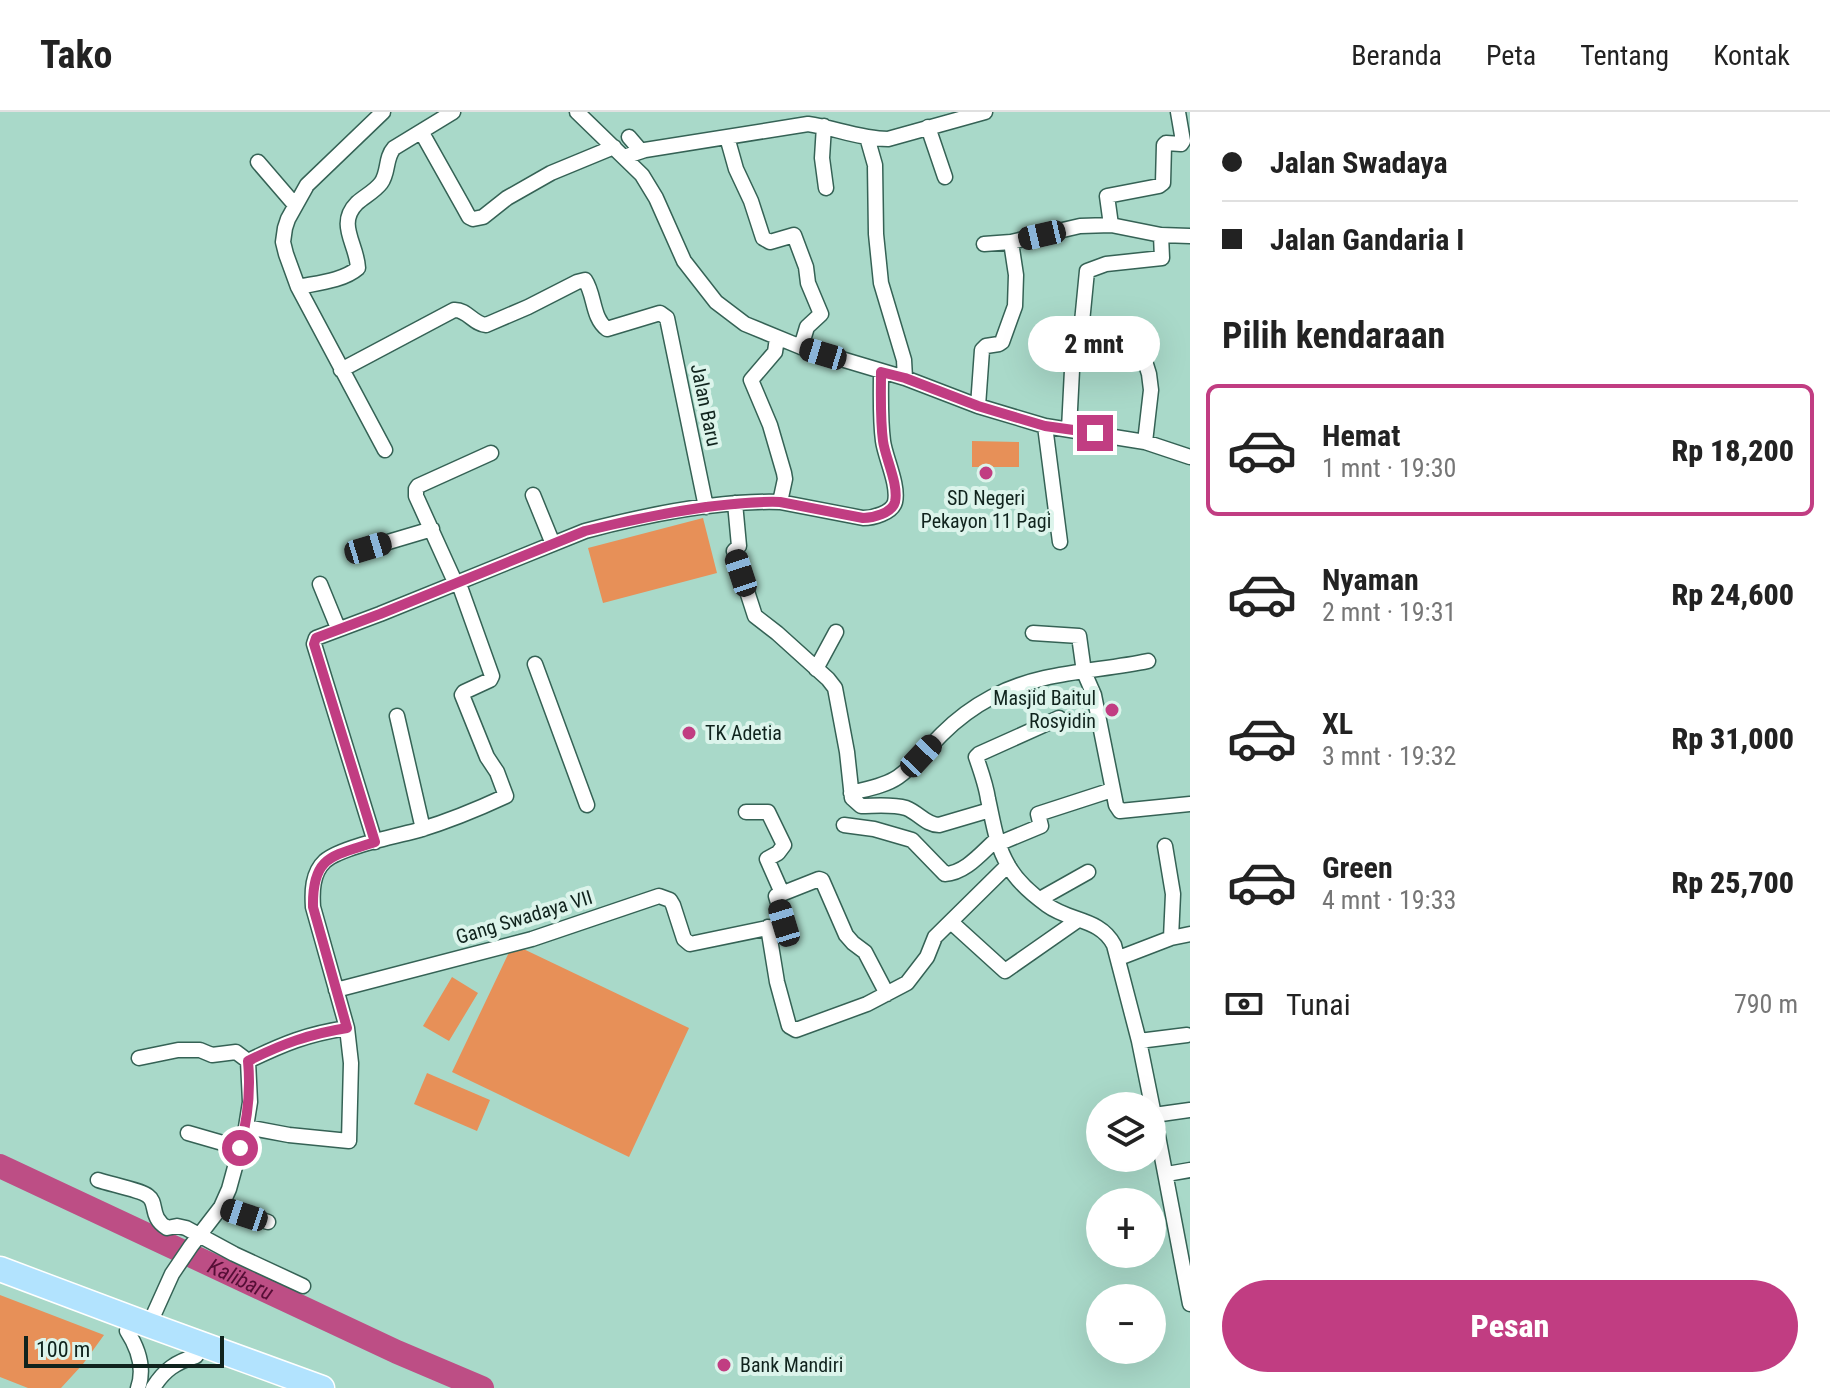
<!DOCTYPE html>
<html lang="id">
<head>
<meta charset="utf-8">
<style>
  body { margin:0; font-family:"Roboto Condensed",sans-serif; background:#f2f2f2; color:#222; height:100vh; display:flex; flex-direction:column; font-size:30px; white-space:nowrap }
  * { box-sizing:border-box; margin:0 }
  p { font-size:26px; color:#767676 }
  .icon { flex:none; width:44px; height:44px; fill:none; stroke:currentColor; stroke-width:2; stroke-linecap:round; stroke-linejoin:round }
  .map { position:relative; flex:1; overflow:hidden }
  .panel { display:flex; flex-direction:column; background:#fff; width:640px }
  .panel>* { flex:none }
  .hud { display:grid; align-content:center; height:176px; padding:0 32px; background:#fff }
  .tools { position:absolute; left:1086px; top:980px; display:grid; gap:16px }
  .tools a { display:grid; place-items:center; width:80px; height:80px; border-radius:50%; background:#fff; box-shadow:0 8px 32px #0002; font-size:40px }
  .scale { position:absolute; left:24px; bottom:20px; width:200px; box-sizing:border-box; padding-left:8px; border:4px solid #10231d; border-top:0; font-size:22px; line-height:28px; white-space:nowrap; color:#10231d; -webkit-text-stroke:6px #dcf4eb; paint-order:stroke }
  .end { position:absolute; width:36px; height:36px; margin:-18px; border:10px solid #c13d82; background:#fff; box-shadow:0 0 0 4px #fff }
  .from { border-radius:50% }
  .bubble { position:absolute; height:56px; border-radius:28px; background:#fff; box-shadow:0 8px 32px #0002; font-size:26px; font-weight:800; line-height:56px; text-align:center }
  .car { position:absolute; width:24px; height:48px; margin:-24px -12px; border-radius:10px; box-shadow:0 0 6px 2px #0007; background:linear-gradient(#222 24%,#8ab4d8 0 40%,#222 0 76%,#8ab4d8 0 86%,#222 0) }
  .hud b { display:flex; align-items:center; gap:28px; height:76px; font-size:30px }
  .hud b+b { border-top:2px solid #e0e0e0 }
  .hud i { width:20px; height:20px; background:#222 }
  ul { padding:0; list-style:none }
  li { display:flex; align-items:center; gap:24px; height:132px; margin:0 16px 12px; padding:0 16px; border:4px solid transparent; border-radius:12px }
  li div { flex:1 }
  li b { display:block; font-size:30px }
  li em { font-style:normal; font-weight:800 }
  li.selected { border-color:#c13d82 }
  li>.icon { width:72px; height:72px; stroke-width:1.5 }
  h2 { padding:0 32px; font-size:36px; line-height:96px }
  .pay { display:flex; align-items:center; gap:20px; height:88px; padding:0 32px; font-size:30px }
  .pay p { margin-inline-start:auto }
  .button { display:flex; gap:16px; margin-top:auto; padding:16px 32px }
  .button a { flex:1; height:92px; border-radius:48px; background:#c13d82; color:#fff; font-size:32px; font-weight:800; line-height:92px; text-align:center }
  header { display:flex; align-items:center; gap:48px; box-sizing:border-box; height:112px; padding:0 40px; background:#fff; border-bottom:2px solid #e0e0e0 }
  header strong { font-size:38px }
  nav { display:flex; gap:44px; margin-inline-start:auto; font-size:28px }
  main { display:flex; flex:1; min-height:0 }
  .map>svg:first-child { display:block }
  .green { fill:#e79058 }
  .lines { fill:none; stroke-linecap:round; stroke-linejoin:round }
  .river { stroke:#bd4e85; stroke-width:24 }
  .minor-casing { stroke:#356255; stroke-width:17 }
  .trunk-casing { stroke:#fff; stroke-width:27 }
  .minor { stroke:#fff; stroke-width:14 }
  .trunk { stroke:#b2e3fe; stroke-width:24 }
  .route { stroke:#c13d82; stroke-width:10 }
  .poi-dot { fill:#c13d82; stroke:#dcf4eb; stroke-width:3 }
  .labels { text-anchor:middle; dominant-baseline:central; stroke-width:8; stroke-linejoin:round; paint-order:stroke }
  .street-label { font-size:20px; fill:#10231d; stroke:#dcf4eb }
  .poi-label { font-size:20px; fill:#10231d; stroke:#dcf4eb; text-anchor:start }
  .water-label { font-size:22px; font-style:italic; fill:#560e36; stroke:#dcf4eb }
</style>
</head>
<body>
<header>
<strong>Tako</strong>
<nav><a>Beranda</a><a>Peta</a><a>Tentang</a><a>Kontak</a></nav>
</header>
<main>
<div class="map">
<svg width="1190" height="1276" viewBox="0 0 1190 1276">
  <rect width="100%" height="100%" fill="#a9d9c9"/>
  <path class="green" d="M972,329L1019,330V355H972Z
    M703,406L717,461L603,491L588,436Z
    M513,832L689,916L629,1045L452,960Z
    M452,865L478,881L449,929L423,914Z
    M427,961L490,988L477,1019L414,992Z
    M0,1183L104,1223L83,1252L61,1276H28L0,1265Z"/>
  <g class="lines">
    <path class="river" id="s1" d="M0,1054L397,1240L482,1276"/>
    <defs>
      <path id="minor" d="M383,0L307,73L288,107L285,116L283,130L286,142L298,175L385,338
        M577,0L642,63L656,86L684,149L716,190L745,212L801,235L905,266L978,294L1045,314L1145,330L1190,345
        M824,14L822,46L826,76
        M928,15L945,65
        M422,21L463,94L469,105L473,107L483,105L507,86L551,61L614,35
        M629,25L641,39
        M727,25L736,57L751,89L763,126L770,130L794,123L806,155L808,171L821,202L807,215L801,235
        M867,25L875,53L876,122L881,171L904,248L905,266
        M624,45L645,38L808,12C835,16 861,27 888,27L985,0
        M258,50L295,93
        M1111,113L1107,84L1159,74L1163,71L1164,33L1166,31L1181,32L1183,29L1178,0
        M1011,130L1080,114L1111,113L1161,123L1190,124
        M298,175C317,171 343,169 358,156C357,132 336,112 357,91C365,84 375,79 381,71C389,60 385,46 394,36L453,0
        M777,226L775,240L751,268L770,313L784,361L785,367L780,390
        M1140,233L1149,262L1151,278L1145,330
        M341,258L454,198C467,197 473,212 486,213L528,195L577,170L585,168C595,183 592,206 607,217L660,201L667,206L706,395
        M978,294L982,238L986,234L999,232L1002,230L1015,194L1016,163L1011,130L984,132
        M1045,314L1060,430
        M1069,317L1074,219L1082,210L1087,159L1106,152L1162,146L1161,123
        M533,383L553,432
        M735,391L739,434L734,439L755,504L777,521L828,567L835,576L847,640L852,686L861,694C875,694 892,692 906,696C919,701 926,713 939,713L990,698
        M368,436L432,417
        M455,470L416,384V377L418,374L491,341
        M320,472L338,516
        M1033,521L1079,524L1084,560L1094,583L1116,693L1120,699L1190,692
        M535,552L587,693
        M816,557L836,520
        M397,604L423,717
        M1059,606L979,642L976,645C981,659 986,673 988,687C993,709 996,733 1008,753C1016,768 1033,783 1047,793C1070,810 1100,806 1114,833L1139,929L1154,1003L1190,1192
        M851,681C866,677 885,674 898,665C915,653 928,636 942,622C956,608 975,594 992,585C1040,559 1096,560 1148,549
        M746,700H768L784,733L778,741L767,747L782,781
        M844,713L874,717L912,728L945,762C966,761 982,740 997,727
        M375,730L314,532L316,526L380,502L585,419C646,403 717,388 780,390L863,406C873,406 892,401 895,390C899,373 885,345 883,329C880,306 881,283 881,260
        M1000,731L1041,714L1038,702L1112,678
        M1165,734L1173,782L1171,826
        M1040,787L1088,760
        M951,810L1005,859L1078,808
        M768,815L777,870L789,914L796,918L867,892L907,871L927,845L935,825L1008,753
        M1119,846L1171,826L1190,822
        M336,878L532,827L659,784L670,788L673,793L684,827L690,832L782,813L784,811L776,784L819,767L822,768L846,823L853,831L865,840L887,882
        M1139,929L1187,923
        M139,946L178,938H200L212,943L236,940L248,949
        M248,949C283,932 307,922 347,916
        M1154,1003L1190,998
        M246,1015L289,1023L349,1029L351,951L347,916L313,795C312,780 312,761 325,749C341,735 397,724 419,718C449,709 478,697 506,684L497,660L487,645L462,583L464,580L490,568L492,564L458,469
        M188,1021L240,1036
        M1167,1062L1190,1058
        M98,1068C109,1072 141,1078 148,1084C158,1091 149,1105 167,1116L177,1114L186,1116L234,1142L303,1174
        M221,1095L268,1110
        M149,1213L172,1162L191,1134L221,1095L229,1077L246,1015L250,990L248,949
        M127,1219C138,1236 145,1256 138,1276
        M153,1276C164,1258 176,1250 196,1244"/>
      <path id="trunk" d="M0,1157L149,1213L322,1276"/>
    </defs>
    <use href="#minor" class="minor-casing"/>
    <use href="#trunk" class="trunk-casing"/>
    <use href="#minor" class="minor"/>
    <use href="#trunk" class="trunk"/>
  </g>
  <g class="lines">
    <path class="route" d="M240,1036C248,1006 251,980 248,949C282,932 309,922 347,916L313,795C312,743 333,744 375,730L314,532L316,526L380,502L585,419C625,409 665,401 706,395C731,392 755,389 780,390L863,406C873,406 892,401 895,390C899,373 885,345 883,329C880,306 881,283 881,260L905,266L978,294L1045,314L1095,321"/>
  </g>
  <g class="poi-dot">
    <circle cx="986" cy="361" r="8"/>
    <circle cx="1112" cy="598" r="8"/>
    <circle cx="689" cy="621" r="8"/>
    <circle cx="724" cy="1253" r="8"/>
  </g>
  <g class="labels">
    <g class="street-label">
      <text transform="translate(706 293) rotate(78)">Jalan Baru</text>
      <text transform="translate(524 805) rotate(-17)">Gang Swadaya VII</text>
    </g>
    <g class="poi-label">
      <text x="986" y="386" text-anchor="middle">SD Negeri<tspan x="986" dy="23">Pekayon 11 Pagi</tspan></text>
      <text x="1096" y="586" text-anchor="end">Masjid Baitul<tspan x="1096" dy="23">Rosyidin</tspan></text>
      <text x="705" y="621">TK Adetia</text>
      <text x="740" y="1253">Bank Mandiri</text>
    </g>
    <g class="water-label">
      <text stroke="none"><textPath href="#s1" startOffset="266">Kalibaru</textPath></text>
    </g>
  </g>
</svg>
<div class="tools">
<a><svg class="icon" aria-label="layers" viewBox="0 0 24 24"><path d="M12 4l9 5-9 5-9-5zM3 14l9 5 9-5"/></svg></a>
<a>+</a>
<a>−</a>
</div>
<div class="scale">100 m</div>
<i class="end from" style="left:240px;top:1036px"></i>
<i class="end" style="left:1095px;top:321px"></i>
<div class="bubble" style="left:1028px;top:204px;width:132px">2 mnt</div>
<i class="car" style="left:1042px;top:123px;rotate:257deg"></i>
<i class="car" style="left:823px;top:242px;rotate:287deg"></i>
<i class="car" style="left:368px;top:436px;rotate:73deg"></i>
<i class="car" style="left:741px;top:461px;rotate:342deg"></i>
<i class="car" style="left:921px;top:644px;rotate:43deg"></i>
<i class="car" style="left:784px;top:811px;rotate:343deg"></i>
<i class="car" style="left:244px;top:1103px;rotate:288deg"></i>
</div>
<section class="panel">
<div class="hud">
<b><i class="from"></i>Jalan Swadaya</b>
<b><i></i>Jalan Gandaria I</b>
</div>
<h2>Pilih kendaraan</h2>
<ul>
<li class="selected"><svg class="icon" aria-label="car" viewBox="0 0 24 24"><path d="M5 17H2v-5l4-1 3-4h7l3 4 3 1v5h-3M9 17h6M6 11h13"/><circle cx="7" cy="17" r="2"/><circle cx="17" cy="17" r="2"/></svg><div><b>Hemat</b><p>1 mnt · 19:30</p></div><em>Rp 18,200</em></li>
<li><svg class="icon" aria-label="car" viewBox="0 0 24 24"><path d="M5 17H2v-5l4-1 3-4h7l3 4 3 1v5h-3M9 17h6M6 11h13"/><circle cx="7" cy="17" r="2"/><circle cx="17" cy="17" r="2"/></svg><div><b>Nyaman</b><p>2 mnt · 19:31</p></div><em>Rp 24,600</em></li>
<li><svg class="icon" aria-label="car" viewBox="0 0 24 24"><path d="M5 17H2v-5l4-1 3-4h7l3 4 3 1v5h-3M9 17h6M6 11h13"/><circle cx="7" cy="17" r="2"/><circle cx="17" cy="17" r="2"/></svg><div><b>XL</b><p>3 mnt · 19:32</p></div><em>Rp 31,000</em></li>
<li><svg class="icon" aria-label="car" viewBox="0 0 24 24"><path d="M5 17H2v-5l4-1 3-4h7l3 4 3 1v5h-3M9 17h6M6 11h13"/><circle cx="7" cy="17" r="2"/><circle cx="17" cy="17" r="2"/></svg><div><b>Green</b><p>4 mnt · 19:33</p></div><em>Rp 25,700</em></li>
</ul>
<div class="pay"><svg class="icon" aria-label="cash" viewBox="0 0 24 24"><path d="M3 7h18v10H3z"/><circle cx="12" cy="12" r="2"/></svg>Tunai<p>790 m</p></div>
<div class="button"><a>Pesan</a></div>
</section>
</main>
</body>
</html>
